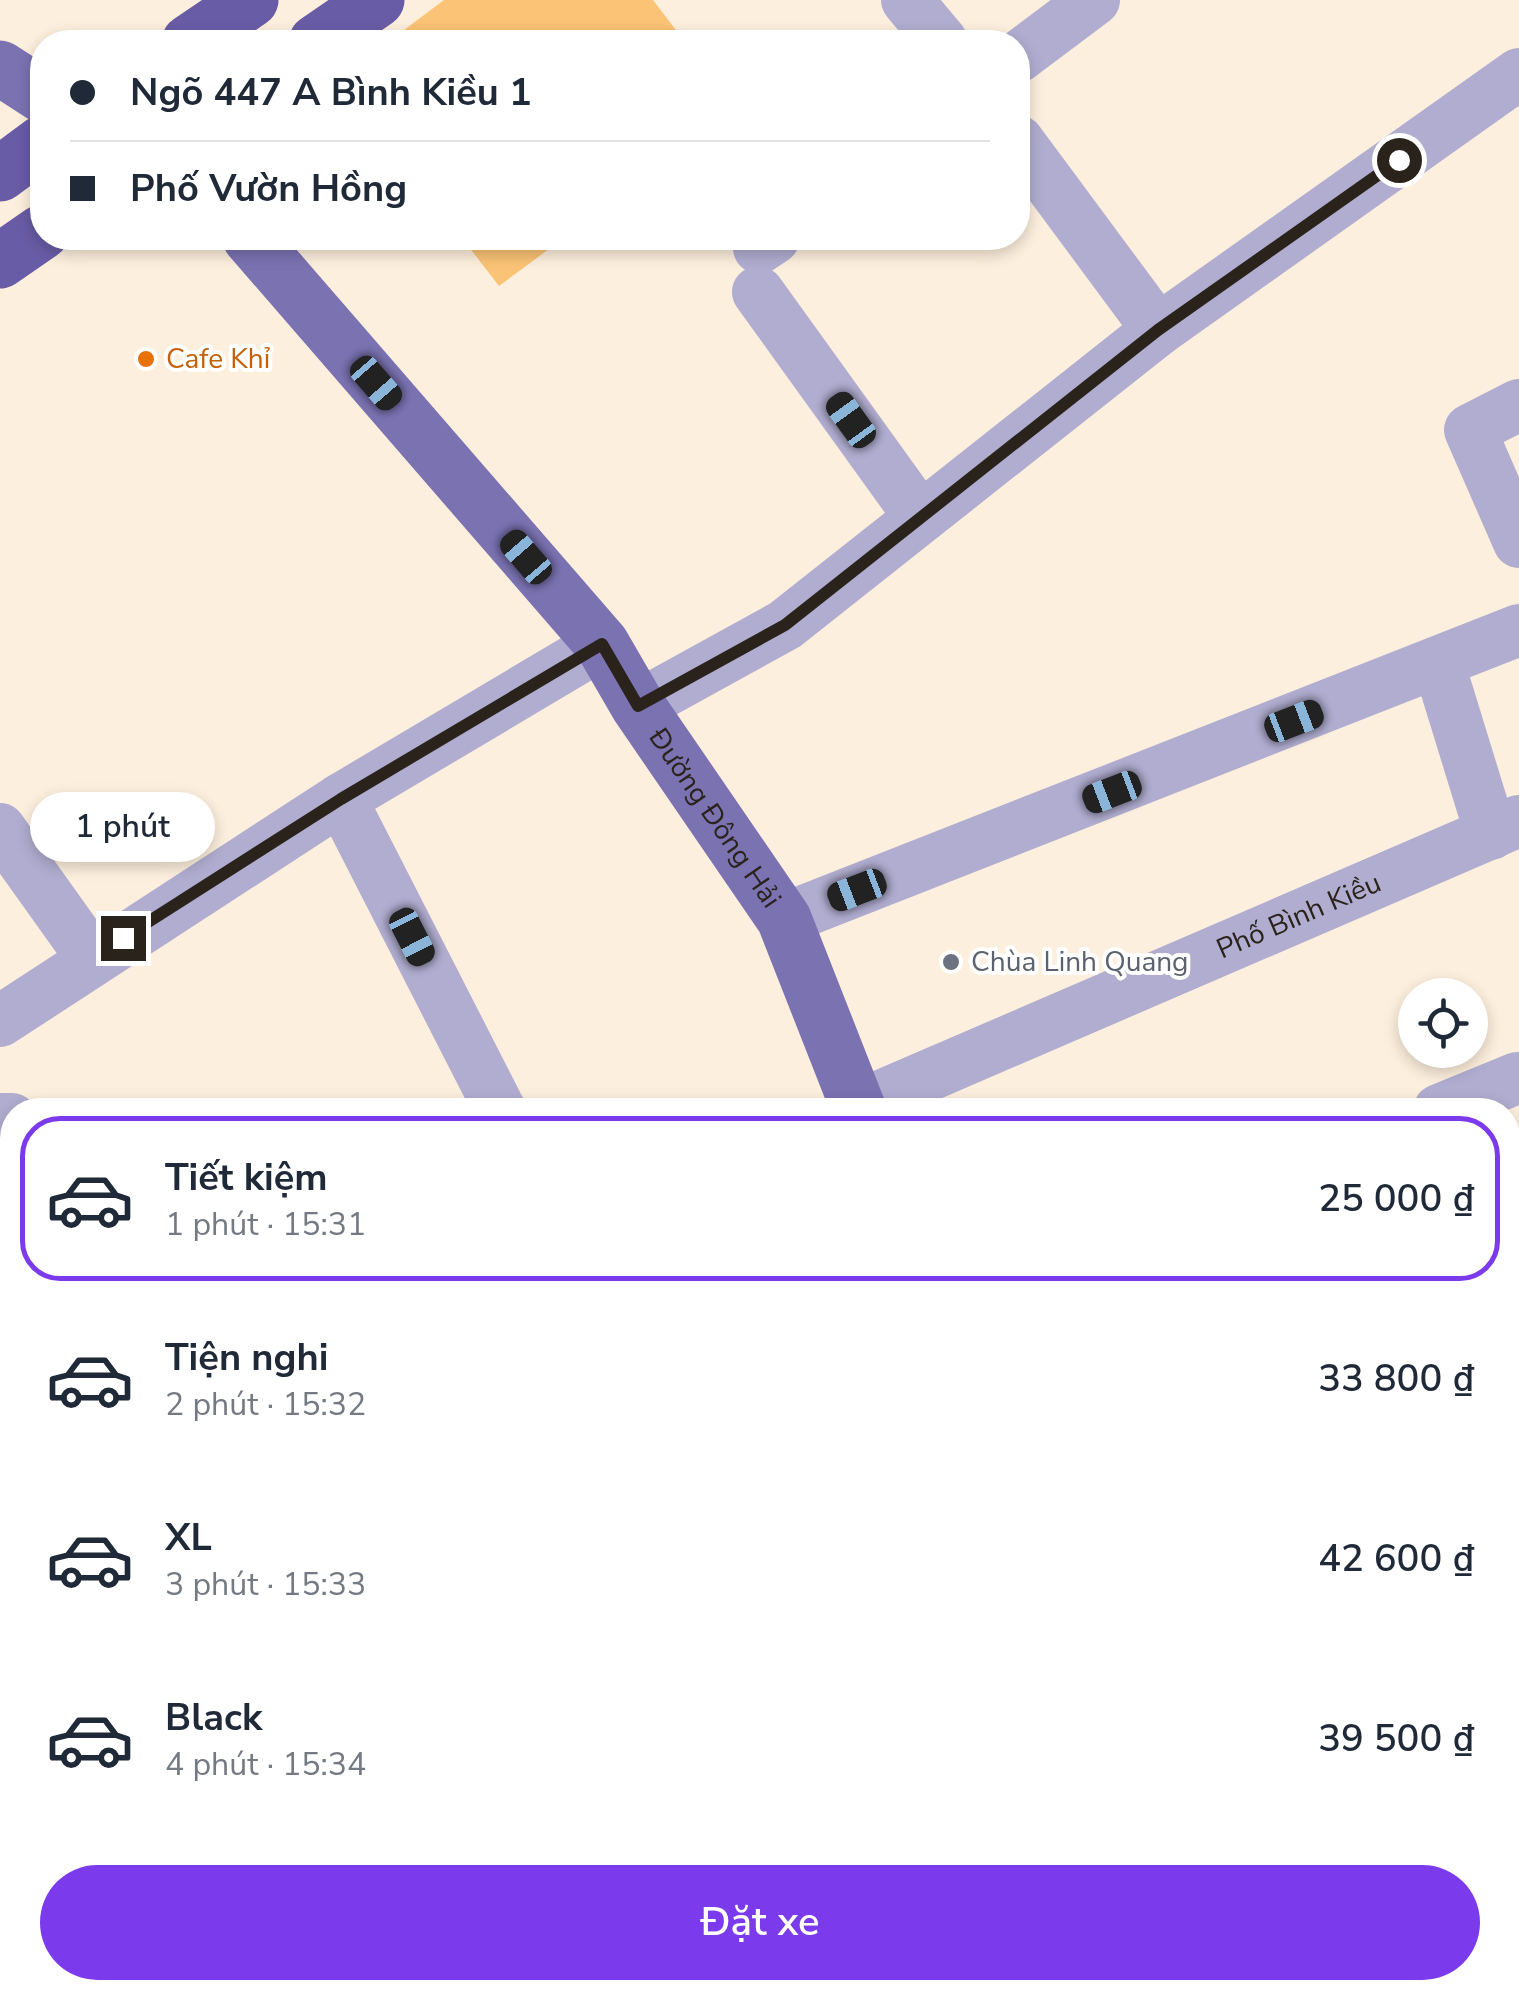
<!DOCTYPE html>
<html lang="vi">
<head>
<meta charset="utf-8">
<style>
  body { margin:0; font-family:"Nunito Sans",sans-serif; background:#f2f2f3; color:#1f2937; height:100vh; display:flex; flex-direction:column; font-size:38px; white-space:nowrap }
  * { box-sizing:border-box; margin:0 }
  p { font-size:32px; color:#747a83 }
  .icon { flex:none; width:55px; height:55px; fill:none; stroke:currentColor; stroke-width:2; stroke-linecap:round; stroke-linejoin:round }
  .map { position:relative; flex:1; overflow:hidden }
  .side { position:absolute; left:0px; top:1098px; width:1520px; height:902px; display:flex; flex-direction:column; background:#fff; border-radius:40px 40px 0 0; box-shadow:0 5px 15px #0003 }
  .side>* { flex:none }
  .guide { position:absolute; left:30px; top:30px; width:1000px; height:220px; border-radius:40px; box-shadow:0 5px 15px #0003; display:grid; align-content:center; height:220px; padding:0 40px; background:#fff }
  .tools { position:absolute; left:1398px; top:978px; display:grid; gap:20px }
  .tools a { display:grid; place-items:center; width:90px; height:90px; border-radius:50%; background:#fff; box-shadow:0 5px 15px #0003; font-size:50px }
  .end { position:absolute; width:45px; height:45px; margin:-22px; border:12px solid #2a231b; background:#fff; box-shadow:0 0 0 5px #fff }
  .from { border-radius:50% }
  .bubble { position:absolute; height:70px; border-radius:35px; background:#fff; box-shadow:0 5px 15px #0003; font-size:32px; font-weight:600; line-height:70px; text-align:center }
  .car { position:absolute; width:30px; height:60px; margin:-30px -15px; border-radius:12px; box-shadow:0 0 8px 2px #0007; background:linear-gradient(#222 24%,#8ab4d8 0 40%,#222 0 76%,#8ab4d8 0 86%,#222 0) }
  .guide b { display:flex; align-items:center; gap:35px; height:95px; font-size:38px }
  .guide b+b { border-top:2px solid #e0e1e3 }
  .guide i { width:25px; height:25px; background:#1f2937 }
  ul { padding:18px 0 0; list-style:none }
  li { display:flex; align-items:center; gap:30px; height:165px; margin:0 20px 15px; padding:0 20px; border:5px solid transparent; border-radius:40px }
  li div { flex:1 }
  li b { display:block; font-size:38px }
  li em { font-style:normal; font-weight:600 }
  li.current { border-color:#7c3aed }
  li>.icon { width:90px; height:90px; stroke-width:1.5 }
  .action { display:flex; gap:20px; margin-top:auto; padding:20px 40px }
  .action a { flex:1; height:115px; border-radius:60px; background:#7c3aed; color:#fff; font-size:40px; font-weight:600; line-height:115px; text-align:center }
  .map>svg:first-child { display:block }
  .building { fill:#fac376 }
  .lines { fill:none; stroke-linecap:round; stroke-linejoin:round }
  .minor { stroke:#b0add0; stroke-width:52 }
  .major { stroke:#7b72b2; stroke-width:55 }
  .highway { stroke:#695ca6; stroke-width:55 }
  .route { stroke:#2a231b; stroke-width:12 }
  .food-dot { fill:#e8710a; stroke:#fff; stroke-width:4 }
  .worship-dot { fill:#6b7280; stroke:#fff; stroke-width:4 }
  .labels { text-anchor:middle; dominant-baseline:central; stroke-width:8; stroke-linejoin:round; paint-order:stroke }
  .food-label { font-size:28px; fill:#c56008; stroke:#fff; text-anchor:start }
  .street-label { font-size:28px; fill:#2a231b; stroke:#fff }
  .worship-label { font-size:28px; fill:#5b616d; stroke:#fff; text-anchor:start }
</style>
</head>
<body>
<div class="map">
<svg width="1519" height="1999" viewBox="0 0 1519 1999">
  <rect width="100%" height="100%" fill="#fdefdd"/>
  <path class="building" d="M444,0H653L685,42H388Z
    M462,238H564L499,286Z"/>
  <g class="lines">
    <g class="minor">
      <path d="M907,0L942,42"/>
      <path d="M1018,57L1094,0"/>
      <path d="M1018,141L1158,330"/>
      <path d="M759,248L774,238"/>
      <path d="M758,292L920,517"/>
      <path d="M1519,405L1470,430L1519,542"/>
      <path d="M1439,665L1491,834"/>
      <path d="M638,706L785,625L1158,330L1519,74"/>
      <path d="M341,799L500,1110"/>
      <path d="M0,829L92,958"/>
      <path d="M784,919L1519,630"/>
      <path d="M0,1021L341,799L602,644"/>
      <path id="s1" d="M858,1106L1519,821"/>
      <path d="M1439,1110L1517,1078"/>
      <path d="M0,1119H12"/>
      <path d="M0,1404H12"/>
      <path d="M1508,1524L1519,1522"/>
      <path d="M0,1679H12"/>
      <path d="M0,1951H12"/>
    </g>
    <g class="major">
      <path d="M0,68L42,95"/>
      <path id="s2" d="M250,238L602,644L638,706L784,919L859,1110"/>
      <path d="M1417,1988L1433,1999"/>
    </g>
    <path class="highway" d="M189,42L251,0
      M316,42L377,0
      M0,174L42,143
      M0,261L42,232"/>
  </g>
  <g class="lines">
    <path class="route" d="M123,938L341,799L602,644L638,706L785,625L1158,330L1399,160"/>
  </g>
  <circle class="food-dot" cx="146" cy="359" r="10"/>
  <circle class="worship-dot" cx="951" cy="962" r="10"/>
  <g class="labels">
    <g class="food-label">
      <text x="166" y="359">Cafe Khỉ</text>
    </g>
    <g class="street-label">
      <text stroke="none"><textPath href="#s2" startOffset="745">Đường Đông Hải</textPath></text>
      <text stroke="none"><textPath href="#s1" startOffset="480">Phố Bình Kiều</textPath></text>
    </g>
    <g class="worship-label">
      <text x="971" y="962">Chùa Linh Quang</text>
    </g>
  </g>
</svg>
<div class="tools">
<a><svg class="icon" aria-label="locate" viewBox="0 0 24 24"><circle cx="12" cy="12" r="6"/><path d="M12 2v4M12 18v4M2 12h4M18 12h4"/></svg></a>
</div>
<i class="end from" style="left:1399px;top:160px"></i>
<i class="end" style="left:123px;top:938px"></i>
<div class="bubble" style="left:30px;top:792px;width:185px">1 phút</div>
<i class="car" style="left:376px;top:383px;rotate:139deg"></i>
<i class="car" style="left:851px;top:420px;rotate:324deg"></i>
<i class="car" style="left:526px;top:557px;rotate:319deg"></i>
<i class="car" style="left:1294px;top:721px;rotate:69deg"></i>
<i class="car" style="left:1112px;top:792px;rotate:249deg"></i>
<i class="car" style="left:857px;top:890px;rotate:249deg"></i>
<i class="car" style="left:412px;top:937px;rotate:153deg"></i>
<div class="guide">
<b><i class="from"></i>Ngõ 447 A Bình Kiều 1</b>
<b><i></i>Phố Vườn Hồng</b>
</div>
<section class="side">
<ul>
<li class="current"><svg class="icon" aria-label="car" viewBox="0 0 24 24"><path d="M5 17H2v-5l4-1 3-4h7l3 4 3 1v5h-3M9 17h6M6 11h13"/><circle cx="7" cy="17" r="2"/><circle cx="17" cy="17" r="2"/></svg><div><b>Tiết kiệm</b><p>1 phút · 15:31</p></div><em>25 000 ₫</em></li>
<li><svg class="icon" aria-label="car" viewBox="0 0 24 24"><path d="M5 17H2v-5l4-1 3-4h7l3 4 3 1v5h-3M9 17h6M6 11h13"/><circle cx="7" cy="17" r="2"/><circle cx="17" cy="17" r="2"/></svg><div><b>Tiện nghi</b><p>2 phút · 15:32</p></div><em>33 800 ₫</em></li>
<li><svg class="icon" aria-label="car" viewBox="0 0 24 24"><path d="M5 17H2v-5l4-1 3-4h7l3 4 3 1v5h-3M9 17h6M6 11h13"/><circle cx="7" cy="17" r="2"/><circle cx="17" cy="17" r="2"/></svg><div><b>XL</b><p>3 phút · 15:33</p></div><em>42 600 ₫</em></li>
<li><svg class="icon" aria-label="car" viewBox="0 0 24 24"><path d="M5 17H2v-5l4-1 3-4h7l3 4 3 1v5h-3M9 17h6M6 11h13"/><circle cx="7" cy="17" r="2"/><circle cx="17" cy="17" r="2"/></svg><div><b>Black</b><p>4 phút · 15:34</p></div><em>39 500 ₫</em></li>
</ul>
<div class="action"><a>Đặt xe</a></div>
</section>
</div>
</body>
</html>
